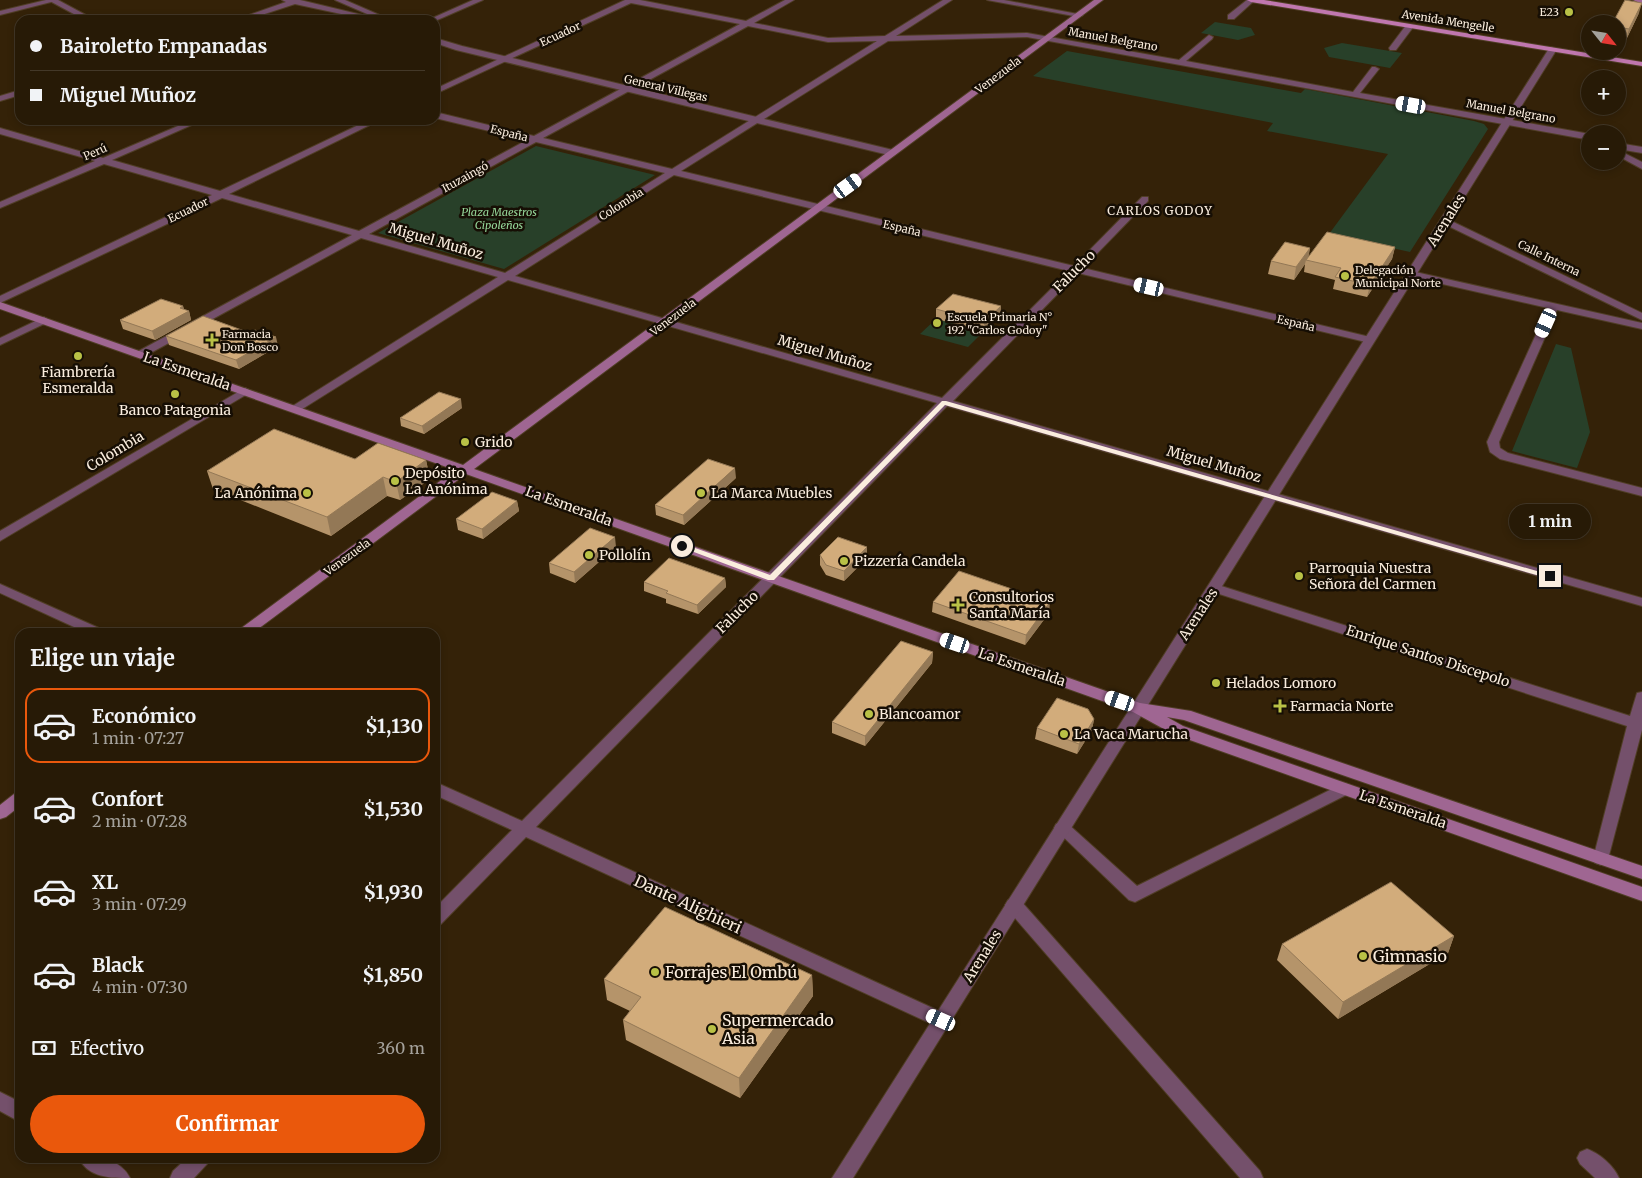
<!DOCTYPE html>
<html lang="es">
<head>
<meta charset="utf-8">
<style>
  body { margin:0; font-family:Merriweather,serif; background:#2f2310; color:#f1f3f6; height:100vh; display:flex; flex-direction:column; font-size:19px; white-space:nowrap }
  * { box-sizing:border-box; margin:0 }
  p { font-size:16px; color:#a4a19b }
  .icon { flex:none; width:28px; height:28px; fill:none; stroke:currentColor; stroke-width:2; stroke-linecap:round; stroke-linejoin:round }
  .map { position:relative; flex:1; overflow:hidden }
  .sheet { position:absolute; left:15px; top:628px; width:425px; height:535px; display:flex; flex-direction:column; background:#271a06; border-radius:15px; box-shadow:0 2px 8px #0003,0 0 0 1px #433828 }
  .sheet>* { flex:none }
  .guide { position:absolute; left:15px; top:15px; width:425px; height:110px; border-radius:15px; box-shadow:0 2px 8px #0003,0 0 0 1px #433828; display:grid; align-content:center; height:110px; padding:0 15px; background:#271a06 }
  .needle { width:32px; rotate:120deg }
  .tools { position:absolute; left:1581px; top:15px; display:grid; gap:10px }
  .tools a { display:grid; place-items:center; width:45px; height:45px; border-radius:50%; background:#271a06; box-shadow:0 2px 8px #0003,0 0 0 1px #433828; font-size:25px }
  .end { position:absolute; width:22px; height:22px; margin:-11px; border:6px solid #faedde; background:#111; box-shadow:0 0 0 2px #111 }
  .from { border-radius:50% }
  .bubble { position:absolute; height:35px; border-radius:18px; background:#271a06; box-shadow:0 2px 8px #0003,0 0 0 1px #433828; font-size:16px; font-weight:700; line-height:35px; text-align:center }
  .car { position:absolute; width:15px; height:30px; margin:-15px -8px; border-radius:6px; box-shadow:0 0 4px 1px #0007; background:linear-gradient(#fff 24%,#345 0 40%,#fff 0 76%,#345 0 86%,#fff 0) }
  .guide b { display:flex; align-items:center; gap:18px; height:48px; font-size:19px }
  .guide b+b { border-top:1px solid #433828 }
  .guide i { width:12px; height:12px; background:#f1f3f6 }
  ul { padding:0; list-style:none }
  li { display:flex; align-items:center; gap:15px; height:75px; margin:0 10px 8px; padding:0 5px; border:2px solid transparent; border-radius:15px }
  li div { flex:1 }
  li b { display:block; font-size:19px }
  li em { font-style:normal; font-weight:700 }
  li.current { border-color:#ea580c }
  li>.icon { width:45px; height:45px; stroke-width:1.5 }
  h2 { padding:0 15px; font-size:22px; line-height:60px }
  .pay { display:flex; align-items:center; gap:12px; height:55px; padding:0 15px; font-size:19px }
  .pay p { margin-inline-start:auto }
  .primary-button { display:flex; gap:10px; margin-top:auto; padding:10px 15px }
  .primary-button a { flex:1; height:58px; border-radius:30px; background:#ea580c; color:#fff; font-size:20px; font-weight:700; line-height:58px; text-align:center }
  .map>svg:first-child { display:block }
  .green { fill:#284029 }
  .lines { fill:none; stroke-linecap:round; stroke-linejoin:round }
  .minor-casing { stroke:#503e26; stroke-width:2 }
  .tertiary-casing { stroke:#503e26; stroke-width:2 }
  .secondary-casing { stroke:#503e26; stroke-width:2 }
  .primary-casing { stroke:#503e26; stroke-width:2 }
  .minor { fill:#74506b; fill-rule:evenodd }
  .tertiary { fill:#74506b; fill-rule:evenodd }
  .secondary { fill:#9f6692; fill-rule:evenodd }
  .primary { fill:#c077af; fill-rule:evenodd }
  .wall { fill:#b5946a }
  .shaded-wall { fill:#937856 }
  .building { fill:#d2ac7b; stroke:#937856 }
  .route { fill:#faedde }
  .poi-dot { fill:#b9c146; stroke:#160e04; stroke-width:2 }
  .labels { text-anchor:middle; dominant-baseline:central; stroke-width:5; stroke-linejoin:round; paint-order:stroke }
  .far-poi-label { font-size:11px; fill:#faedde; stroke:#160e04; text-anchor:start }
  .far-street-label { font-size:11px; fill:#faedde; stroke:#160e04 }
  .far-park-label { font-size:11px; font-style:italic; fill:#95d699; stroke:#160e04 }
  .far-neighbourhood-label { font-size:12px; letter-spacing:1px; fill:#faedde; stroke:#160e04 }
  .street-label { font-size:14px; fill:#faedde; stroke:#160e04 }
  .poi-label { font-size:14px; fill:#faedde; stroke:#160e04; text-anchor:start }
  .near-street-label { font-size:16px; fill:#faedde; stroke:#160e04 }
  .near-poi-label { font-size:16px; fill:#faedde; stroke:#160e04; text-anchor:start }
</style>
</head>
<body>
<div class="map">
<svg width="1642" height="1178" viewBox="0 0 1642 1178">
  <rect width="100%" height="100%" fill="#342208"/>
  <path class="green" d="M1215,22L1251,28L1255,35L1238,40L1201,33Z
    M1342,43L1402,53L1390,68L1329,57L1324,48Z
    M1067,51L1301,93L1305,89L1474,121L1484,124L1488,129L1410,252L1329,234L1388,154L1267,131L1273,123L1033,76Z
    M536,146L655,175L504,269L378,233Z
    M936,319L984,331L968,347L920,334Z
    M1556,344L1571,348L1590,432L1577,468L1512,451Z"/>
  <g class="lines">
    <defs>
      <path id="minor" d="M48,0H58L95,20H85Z
        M282,0H300L383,20H369L295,4L246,20H235L286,2Z
        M473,0H483L435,21L428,20Z
        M625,0H640L746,21L785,0H794L754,23L828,38L885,36L943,0H952L896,36L1027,33L1179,60L1209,35L1213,37L1212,39L1186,61L1353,92L1372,67H1375L1379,69L1360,93L1590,134V140L1027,37L888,41L681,171L1074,266L1142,197H1148V201L1083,268L1370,337L1375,340L1370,343L1078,273L953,401L1642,598V606L947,406L536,827L948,1015L950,1020L948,1025L941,1028L934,1025L526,837L441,924L435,926V908L512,830L435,795V782L522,821L937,403L508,280L299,411H291L289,409L291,407L498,277L361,238L145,356H137L135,354L137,352L352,235L222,198L0,303V296L212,195L104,164L0,208V202L95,161L0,134V128L103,158L192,120H203L112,160L220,191L369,120H380L229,194L359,231L527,140L435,118V112L534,136L740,24L631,3L435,94V89ZM748,26L828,42L877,41L672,169L543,138ZM536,142L665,173L505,273L369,234ZM674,175L1069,271L942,398L515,276Z
        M987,0H1004L1083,15L1079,17Z
        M1247,0H1255L1234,19H1228V15Z
        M1407,24L1414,26L1396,50H1390L1389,48Z
        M20,90V95L0,101V96Z
        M1618,143L1642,147V153L1624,150V153L1642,162V169L1618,156Z
        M1445,218L1642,313V320L1442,223L1440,221Z
        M1411,271L1642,323V329L1557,310L1499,442L1500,448L1508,453L1642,488V496L1500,459L1490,452L1487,442L1548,308L1407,276V272Z
        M44,317L49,320L48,322L0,345V338Z
        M245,388L251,391L249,393L0,541V531Z
        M0,584L101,629L103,632H85L0,593Z
        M1215,584L1630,716L1637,693L1642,692V730L1607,863L1601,865L1595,863L1593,859L1627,726L1210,591L1208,588L1210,585Z
        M1344,783L1350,785L1352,789L1350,793L1135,902L1129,900L1054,828L1056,824L1062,822L1068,824L1137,886Z
        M1014,898L1020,900L1260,1171L1263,1178H1240L1008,910L1005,905L1008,900Z
        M0,1092L20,1102V1122L0,1111Z
        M1587,1149C1599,1153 1614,1166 1619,1178H1595L1580,1164L1577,1158L1580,1152Z
        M79,1158C97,1156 121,1159 130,1178C111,1178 88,1178 79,1158Z
        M187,1158H210L207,1164L194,1178H170L173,1171Z"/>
      <path id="tertiary" d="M46,0H59L0,15V11Z
        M335,0H345L391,20H381Z
        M435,38L462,46L893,150L897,153L893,156L456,50L435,43Z
        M1550,47L1557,49L853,1178H832Z"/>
      <path id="secondary" d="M1094,0H1103L474,469L1140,703L1191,711L1642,866V879L1184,720L1167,717L1183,726L1642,887V901L1173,734L1133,712L466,474L254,632H238L240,629L455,470L0,309V302L463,465Z
        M1633,0H1642V4Z
        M20,792V806L6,817L0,819V805L14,794Z"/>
      <path id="primary" d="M1247,0H1264L1642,62V66L1251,2Z"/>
    </defs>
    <use href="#minor" class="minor-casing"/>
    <use href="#tertiary" class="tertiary-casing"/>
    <use href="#secondary" class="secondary-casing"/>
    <use href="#primary" class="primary-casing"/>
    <use href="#minor" class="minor"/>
    <use href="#tertiary" class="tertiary"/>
    <use href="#secondary" class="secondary"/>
    <use href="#primary" class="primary"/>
  </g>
  <path class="wall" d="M1639,13L1626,40L1618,38V24Z
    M1395,247L1392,259L1367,297L1333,289L1335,280L1304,272L1305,264L1294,280L1268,274L1271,261L1310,248L1308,257Z
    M183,306L184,310L189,311L191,320L155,340L123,329L120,320Z
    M1001,306L1000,315L984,331L936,319V309Z
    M166,336L278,346L239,369L169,345Z
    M462,408L424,434L401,426L400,418Z
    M355,459L426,460L430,479L400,500L387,496L331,536L213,489L207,471Z
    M736,478L684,525L656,515L655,505Z
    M517,501L519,511L483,539L458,530L456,519Z
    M616,547L575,583L550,573L549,563Z
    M867,547V558L844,581L826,575L820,565V555Z
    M725,578L726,587L698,614L666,603V599L644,591V582Z
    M933,602L1049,613L1025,645L932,612Z
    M933,652L932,663L865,746L832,733V722Z
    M1094,719L1092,730L1077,754L1035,739L1037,728Z
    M1454,936L1448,953L1338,1019L1277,960L1282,944Z
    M812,975L813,996L740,1098L626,1040L623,1020L630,1011L607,1000L604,979Z"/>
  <path class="shaded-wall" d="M1642,3L1639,13L1626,40L1629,29Z
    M1395,247L1392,259L1367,297L1370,285Z
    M1310,248L1308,261L1306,260L1305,264L1294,280L1296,267Z
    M183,306L185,313L189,311L191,320L155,340L152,331L180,308Z
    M1001,306L1000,315L984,331V322Z
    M276,337L278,346L239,369L236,360Z
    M461,399L462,408L424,434L422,426Z
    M426,460L430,479L400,500L396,482Z
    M735,468L736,478L684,525L683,515Z
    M383,477L387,496L331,536L327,517Z
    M517,501L519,511L483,539L482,529Z
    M615,537L616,547L575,583L574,572Z
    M867,547V558L844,581V571Z
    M725,578L726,587L698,614L697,605Z
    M1050,602L1049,613L1025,645L1026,635Z
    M933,652L932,663L865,746V736Z
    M1094,719L1092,730L1077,754L1079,744Z
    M1454,936L1448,953L1338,1019L1343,1002Z
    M812,975L813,996L740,1098L739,1078Z"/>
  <path class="building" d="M1625,0L1642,3L1629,29L1618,27V24H1612Z
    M1327,232L1395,247L1370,285L1335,277L1341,268L1306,260Z
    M1285,242L1310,248L1296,267L1271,261Z
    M953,294L1001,306L984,322L936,309Z
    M161,299L183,306L180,308L189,311L152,331L120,320Z
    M203,316L250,333L255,330L276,337L236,360L166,336Z
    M439,392L461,399L422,426L400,418Z
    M274,429L355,459L378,443L426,460L396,482L383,477L327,517L207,471Z
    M708,459L735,468L683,515L655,505Z
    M492,492L517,501L482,529L456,519Z
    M590,528L615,537L574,572L549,563Z
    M838,537L867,547L844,571L826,565L820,555Z
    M669,558L725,578L697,605L666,593L668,591L644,582Z
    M959,571L1050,602L1026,635L933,602Z
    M901,641L933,652L865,736L832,722Z
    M1057,698L1088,709L1094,719L1079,744L1037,728Z
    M1391,882L1454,936L1343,1002L1282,944Z
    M665,907L812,975L739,1078L623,1020L641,997L604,979Z"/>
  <path class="route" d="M942,401H946L1554,576L1547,578L945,405L774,580H768L678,546L684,544L770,575Z"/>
  <g class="poi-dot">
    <circle cx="1569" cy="12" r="5"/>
    <circle cx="1345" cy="276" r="5"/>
    <circle cx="937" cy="323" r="5"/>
    <path d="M209.5 332.5h5v5h5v5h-5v5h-5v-5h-5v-5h5z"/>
    <circle cx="78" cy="356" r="5"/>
    <circle cx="175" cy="394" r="5"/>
    <circle cx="465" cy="442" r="5"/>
    <circle cx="395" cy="481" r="5"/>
    <circle cx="307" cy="493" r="5"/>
    <circle cx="701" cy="493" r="5"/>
    <circle cx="589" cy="555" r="5"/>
    <circle cx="844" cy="561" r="5"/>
    <circle cx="1299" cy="576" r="5"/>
    <path d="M955.5 597.5h5v5h5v5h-5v5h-5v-5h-5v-5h5z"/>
    <circle cx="1216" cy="683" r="5"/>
    <path d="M1277.5 698.5h5v5h5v5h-5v5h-5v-5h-5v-5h5z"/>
    <circle cx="869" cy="714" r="5"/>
    <circle cx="1064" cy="734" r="5"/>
    <circle cx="1363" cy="956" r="5"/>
    <circle cx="655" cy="972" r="5"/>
    <circle cx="712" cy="1029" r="5"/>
  </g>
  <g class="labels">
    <g class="far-poi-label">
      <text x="1559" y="12" text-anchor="end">E23</text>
      <text x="1355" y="270">Delegación<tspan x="1355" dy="13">Municipal Norte</tspan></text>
      <text x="947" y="317">Escuela Primaria N°<tspan x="947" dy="13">192 "Carlos Godoy"</tspan></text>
      <text x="222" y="334">Farmacia<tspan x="222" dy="13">Don Bosco</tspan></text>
    </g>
    <g class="far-street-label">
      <text transform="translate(1448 21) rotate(9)">Avenida Mengelle</text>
      <text transform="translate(560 34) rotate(-25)">Ecuador</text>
      <text transform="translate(1113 39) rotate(10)">Manuel Belgrano</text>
      <text transform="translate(998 75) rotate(-37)">Venezuela</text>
      <text transform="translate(666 88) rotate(13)">General Villegas</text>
      <text transform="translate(1511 111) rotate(10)">Manuel Belgrano</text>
      <text transform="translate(509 133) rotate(14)">España</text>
      <text transform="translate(95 152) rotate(-23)">Perú</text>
      <text transform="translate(465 177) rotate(-29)">Ituzaingó</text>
      <text transform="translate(621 204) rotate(-32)">Colombia</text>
      <text transform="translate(188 210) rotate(-26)">Ecuador</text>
      <text transform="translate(902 228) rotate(13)">España</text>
      <text transform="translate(1549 258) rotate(26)">Calle Interna</text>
      <text transform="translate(673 317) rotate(-37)">Venezuela</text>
      <text transform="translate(1296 323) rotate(13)">España</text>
      <text transform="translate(347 557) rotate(-36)">Venezuela</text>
    </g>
    <g class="far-park-label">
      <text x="499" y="212">Plaza Maestros<tspan x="499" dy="13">Cipoleños</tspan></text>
    </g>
    <g class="far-neighbourhood-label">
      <text x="1160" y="210">CARLOS GODOY</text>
    </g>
    <g class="street-label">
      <text transform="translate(1446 220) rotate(-58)">Arenales</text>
      <text transform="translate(436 241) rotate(16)">Miguel Muñoz</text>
      <text transform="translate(1074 271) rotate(-45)">Falucho</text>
      <text transform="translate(825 353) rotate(16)">Miguel Muñoz</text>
      <text transform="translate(187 371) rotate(19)">La Esmeralda</text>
      <text transform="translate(115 451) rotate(-31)">Colombia</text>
      <text transform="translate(1214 464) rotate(16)">Miguel Muñoz</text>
      <text transform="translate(569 506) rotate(20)">La Esmeralda</text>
      <text transform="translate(737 612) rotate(-45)">Falucho</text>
      <text transform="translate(1198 614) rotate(-57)">Arenales</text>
      <text transform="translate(1428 656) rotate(18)">Enrique Santos Discepolo</text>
      <text transform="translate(1022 667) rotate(19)">La Esmeralda</text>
      <text transform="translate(1403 809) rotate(19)">La Esmeralda</text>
      <text transform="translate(982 956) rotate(-58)">Arenales</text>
    </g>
    <g class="poi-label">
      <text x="78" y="372" text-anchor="middle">Fiambrería<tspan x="78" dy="16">Esmeralda</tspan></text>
      <text x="175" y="410" text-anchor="middle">Banco Patagonia</text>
      <text x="475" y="442">Grido</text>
      <text x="405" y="473">Depósito<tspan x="405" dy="16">La Anónima</tspan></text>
      <text x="297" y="493" text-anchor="end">La Anónima</text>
      <text x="711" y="493">La Marca Muebles</text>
      <text x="599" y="555">Pollolín</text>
      <text x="854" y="561">Pizzería Candela</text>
      <text x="1309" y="568">Parroquia Nuestra<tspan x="1309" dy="16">Señora del Carmen</tspan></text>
      <text x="969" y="597">Consultorios<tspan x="969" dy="16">Santa María</tspan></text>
      <text x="1226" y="683">Helados Lomoro</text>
      <text x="1290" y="706">Farmacia Norte</text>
      <text x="879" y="714">Blancoamor</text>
      <text x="1074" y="734">La Vaca Marucha</text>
    </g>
    <g class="near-street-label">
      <text transform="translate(688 904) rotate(25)">Dante Alighieri</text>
    </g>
    <g class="near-poi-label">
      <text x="1373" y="956">Gimnasio</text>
      <text x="665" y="972">Forrajes El Ombú</text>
      <text x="722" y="1020">Supermercado<tspan x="722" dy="18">Asia</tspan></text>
    </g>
  </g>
</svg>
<div class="tools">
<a><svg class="needle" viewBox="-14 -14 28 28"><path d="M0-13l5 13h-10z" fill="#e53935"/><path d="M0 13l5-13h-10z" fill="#a4a19b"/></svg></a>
<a>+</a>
<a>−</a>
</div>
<i class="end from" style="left:682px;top:546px"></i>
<i class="end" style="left:1550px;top:576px"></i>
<div class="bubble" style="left:1509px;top:504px;width:82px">1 min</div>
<i class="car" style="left:1411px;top:105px;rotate:280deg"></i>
<i class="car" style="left:848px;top:186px;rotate:54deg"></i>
<i class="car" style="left:1149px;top:287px;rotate:283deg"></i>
<i class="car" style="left:1546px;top:323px;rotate:204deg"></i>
<i class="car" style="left:955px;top:643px;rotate:289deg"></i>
<i class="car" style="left:1120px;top:701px;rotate:289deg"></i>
<i class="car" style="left:941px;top:1020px;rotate:294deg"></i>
<div class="guide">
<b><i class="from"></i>Bairoletto Empanadas</b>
<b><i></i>Miguel Muñoz</b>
</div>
<section class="sheet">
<h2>Elige un viaje</h2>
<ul>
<li class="current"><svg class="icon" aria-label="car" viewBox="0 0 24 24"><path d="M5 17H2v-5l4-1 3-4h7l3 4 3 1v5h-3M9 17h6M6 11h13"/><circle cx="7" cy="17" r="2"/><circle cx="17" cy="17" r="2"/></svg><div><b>Económico</b><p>1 min · 07:27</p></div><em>$1,130</em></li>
<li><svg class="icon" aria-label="car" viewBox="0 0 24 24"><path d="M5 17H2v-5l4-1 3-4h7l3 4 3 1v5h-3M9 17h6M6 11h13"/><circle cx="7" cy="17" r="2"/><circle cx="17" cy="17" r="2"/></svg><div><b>Confort</b><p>2 min · 07:28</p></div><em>$1,530</em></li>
<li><svg class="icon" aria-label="car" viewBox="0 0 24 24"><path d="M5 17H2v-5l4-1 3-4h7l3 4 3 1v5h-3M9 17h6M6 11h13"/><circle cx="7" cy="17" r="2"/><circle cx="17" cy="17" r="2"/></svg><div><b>XL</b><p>3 min · 07:29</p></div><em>$1,930</em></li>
<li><svg class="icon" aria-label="car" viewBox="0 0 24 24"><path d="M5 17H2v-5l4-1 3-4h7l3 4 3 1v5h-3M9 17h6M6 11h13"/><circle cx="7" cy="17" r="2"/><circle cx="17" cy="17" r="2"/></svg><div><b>Black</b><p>4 min · 07:30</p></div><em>$1,850</em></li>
</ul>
<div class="pay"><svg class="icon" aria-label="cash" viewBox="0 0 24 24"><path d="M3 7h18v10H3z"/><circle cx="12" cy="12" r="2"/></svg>Efectivo<p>360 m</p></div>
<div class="primary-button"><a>Confirmar</a></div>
</section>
</div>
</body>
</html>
